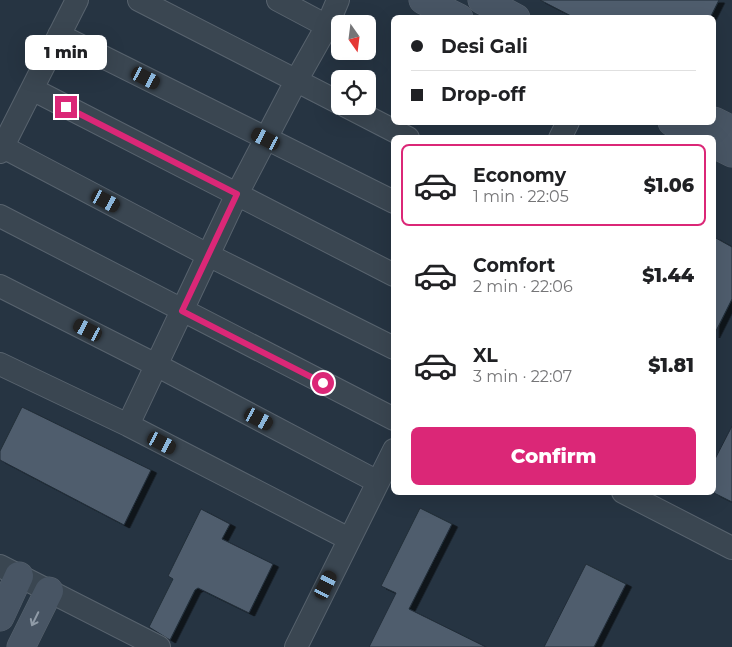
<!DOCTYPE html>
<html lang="en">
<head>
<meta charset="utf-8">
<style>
  body { margin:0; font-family:Montserrat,sans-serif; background:#f2f2f2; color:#202124; height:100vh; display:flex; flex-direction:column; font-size:19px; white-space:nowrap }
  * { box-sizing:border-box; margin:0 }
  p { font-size:16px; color:#757577 }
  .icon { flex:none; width:28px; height:28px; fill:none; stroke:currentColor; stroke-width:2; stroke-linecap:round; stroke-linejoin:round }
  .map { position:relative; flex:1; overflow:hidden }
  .side { position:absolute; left:391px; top:135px; width:325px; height:360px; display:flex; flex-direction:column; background:#fff; border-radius:8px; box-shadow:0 5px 20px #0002 }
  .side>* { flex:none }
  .guide { position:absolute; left:391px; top:15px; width:325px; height:110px; border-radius:8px; box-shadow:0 5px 20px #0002; display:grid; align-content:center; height:110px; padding:0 20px; background:#fff }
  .needle { width:32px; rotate:166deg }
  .fabs { position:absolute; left:331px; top:15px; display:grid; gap:10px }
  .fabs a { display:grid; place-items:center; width:45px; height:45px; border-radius:8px; background:#fff; box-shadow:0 5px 20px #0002; font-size:25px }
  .end { position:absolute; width:22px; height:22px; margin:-11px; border:6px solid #db2777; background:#fff; box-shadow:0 0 0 2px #fff }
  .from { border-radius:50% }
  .bubble { position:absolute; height:35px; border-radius:8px; background:#fff; box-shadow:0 5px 20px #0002; font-size:16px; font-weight:800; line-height:35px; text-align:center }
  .car { position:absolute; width:15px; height:30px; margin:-15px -8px; border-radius:6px; box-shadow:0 0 4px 1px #0007; background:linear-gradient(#222 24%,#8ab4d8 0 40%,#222 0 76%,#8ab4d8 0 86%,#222 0) }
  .guide b { display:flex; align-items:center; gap:18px; height:48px; font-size:19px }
  .guide b+b { border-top:1px solid #e0e0e0 }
  .guide i { width:12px; height:12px; background:#202124 }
  ul { padding:9px 0 0; list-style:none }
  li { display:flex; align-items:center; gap:15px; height:82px; margin:0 10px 8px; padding:0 10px; border:2px solid transparent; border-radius:8px }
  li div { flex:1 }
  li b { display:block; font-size:19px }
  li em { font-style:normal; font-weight:800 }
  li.active { border-color:#db2777 }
  li>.icon { width:45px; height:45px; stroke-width:1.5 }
  .action { display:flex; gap:10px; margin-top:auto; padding:10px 20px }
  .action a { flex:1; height:58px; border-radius:8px; background:#db2777; color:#fff; font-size:20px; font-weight:800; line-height:58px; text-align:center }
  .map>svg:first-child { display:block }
  .building { fill:#4f5d6d; stroke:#212d38; filter:url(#shadow) }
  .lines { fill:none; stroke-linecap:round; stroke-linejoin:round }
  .street-casing { stroke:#58636e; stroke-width:24 }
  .secondary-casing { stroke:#58636e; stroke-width:29 }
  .street { stroke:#3a4651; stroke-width:22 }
  .secondary { stroke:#485564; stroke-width:28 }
  .oneway { stroke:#909ba7 }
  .route { stroke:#db2777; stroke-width:6 }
</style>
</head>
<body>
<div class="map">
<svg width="732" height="647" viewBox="0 0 732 647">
  <defs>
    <filter id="shadow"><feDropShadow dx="5.5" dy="3" stdDeviation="0" flood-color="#0009"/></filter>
  </defs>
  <rect width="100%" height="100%" fill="#263442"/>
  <path class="building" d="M540,0H719L710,18H575Z
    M714,237L732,247V299L714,335Z
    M22,407L151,470L124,525L0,460V451Z
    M732,426V502L714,493V461Z
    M420,508L452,524L409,609L486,647H369L396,593L381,586Z
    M201,509L230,524L222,539L273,564L249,613L198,588L195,590L170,640L149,627L173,579L168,576Z
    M586,564L626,584L594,647H544Z"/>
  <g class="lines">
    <defs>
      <path id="street" d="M139,0L340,103
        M278,0L327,26
        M59,35L394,202
        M32,89L394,275
        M346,106L408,138
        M560,138L568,122
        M3,147L208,255L394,348
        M0,152L77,0
        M0,216L394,419
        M0,286L158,366L378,482
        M0,364L128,425L349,539
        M128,425L237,194L296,81L327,26L338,0
        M623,492L732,548
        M0,566L159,647
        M296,647L394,450"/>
      <path id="secondary" d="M423,0L459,18
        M482,0L516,18
        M714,121L732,130
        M672,122L701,138
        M714,144L732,153
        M0,617L19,576
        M21,647L49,591"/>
    </defs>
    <use href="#street" class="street-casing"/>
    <use href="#secondary" class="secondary-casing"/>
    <use href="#street" class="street"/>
    <use href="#secondary" class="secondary"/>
  </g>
  <defs><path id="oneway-shaft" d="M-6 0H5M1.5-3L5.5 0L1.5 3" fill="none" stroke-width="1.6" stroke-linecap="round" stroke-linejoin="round" transform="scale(1.25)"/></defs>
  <use class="oneway" href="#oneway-shaft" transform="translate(35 619) rotate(116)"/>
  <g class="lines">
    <path class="route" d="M66,107L237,194L182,311L323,383"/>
  </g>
</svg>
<div class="fabs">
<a><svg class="needle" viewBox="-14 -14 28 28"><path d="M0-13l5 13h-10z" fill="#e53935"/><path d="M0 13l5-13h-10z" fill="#757577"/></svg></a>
<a><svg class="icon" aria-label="locate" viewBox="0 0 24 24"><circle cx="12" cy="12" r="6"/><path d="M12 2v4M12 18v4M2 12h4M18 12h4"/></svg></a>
</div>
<i class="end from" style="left:323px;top:383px"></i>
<i class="end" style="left:66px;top:107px"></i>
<div class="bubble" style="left:25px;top:35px;width:82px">1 min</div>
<i class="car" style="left:146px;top:78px;rotate:117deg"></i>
<i class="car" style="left:266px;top:139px;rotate:297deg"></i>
<i class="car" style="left:106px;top:201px;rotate:118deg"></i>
<i class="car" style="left:88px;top:330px;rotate:297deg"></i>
<i class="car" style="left:259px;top:419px;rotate:118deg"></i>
<i class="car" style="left:162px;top:443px;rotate:117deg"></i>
<i class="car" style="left:326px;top:585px;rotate:26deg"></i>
<div class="guide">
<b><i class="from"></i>Desi Gali</b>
<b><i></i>Drop-off</b>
</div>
<section class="side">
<ul>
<li class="active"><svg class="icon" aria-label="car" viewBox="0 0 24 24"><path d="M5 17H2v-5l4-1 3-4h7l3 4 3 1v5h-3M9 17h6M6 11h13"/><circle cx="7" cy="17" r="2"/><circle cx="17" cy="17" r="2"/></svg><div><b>Economy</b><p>1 min · 22:05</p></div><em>$1.06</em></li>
<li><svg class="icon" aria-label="car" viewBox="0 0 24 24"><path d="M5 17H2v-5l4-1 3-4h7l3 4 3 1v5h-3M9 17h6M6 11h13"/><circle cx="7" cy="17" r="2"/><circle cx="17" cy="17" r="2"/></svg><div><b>Comfort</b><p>2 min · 22:06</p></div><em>$1.44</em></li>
<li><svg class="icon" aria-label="car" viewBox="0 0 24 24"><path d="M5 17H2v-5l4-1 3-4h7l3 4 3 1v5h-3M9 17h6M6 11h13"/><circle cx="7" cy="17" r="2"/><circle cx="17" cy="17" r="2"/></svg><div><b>XL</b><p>3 min · 22:07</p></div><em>$1.81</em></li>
</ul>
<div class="action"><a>Confirm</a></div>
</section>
</div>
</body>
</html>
